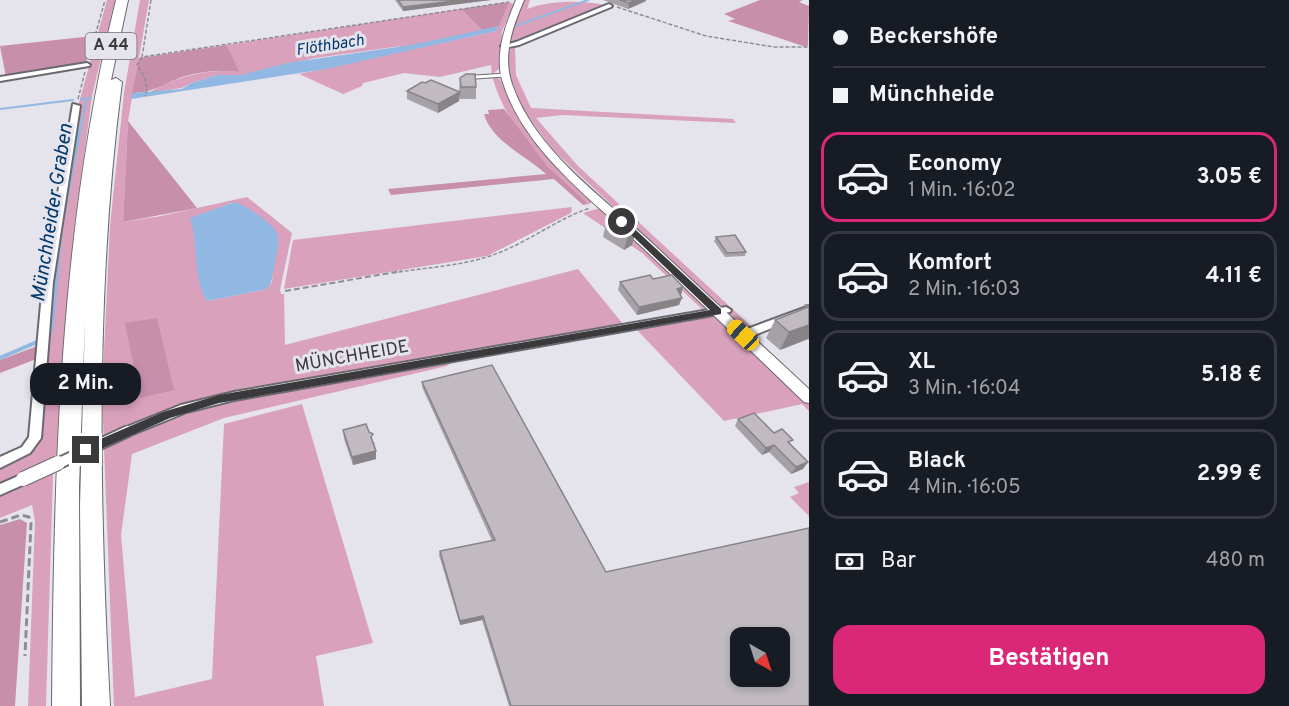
<!DOCTYPE html>
<html lang="de">
<head>
<meta charset="utf-8">
<style>
  body { margin:0; font-family:Overpass,sans-serif; background:#242831; color:#f1f3f6; height:100vh; display:flex; flex-direction:column; font-size:22px; white-space:nowrap }
  * { box-sizing:border-box; margin:0 }
  p { font-size:20px; color:#9ea1a6 }
  .icon { flex:none; width:33px; height:33px; fill:none; stroke:currentColor; stroke-width:2; stroke-linecap:round; stroke-linejoin:round }
  .map { position:relative; flex:1; overflow:hidden }
  .side { display:flex; flex-direction:column; background:#171b24; width:480px }
  .side>* { flex:none }
  .guide { display:grid; align-content:center; height:132px; padding:0 24px; background:#171b24 }
  .needle { width:39px; rotate:141deg }
  .controls { position:absolute; left:730px; top:627px; display:grid; gap:12px }
  .controls a { display:grid; place-items:center; width:60px; height:60px; border-radius:12px; background:#171b24; box-shadow:0 3px 9px #0003; font-size:30px }
  .end { position:absolute; width:27px; height:27px; margin:-14px; border:8px solid #3a393c; background:#fff; box-shadow:0 0 0 3px #fff }
  .from { border-radius:50% }
  .bubble { position:absolute; height:42px; border-radius:18px; background:#171b24; box-shadow:0 3px 9px #0003; font-size:20px; font-weight:700; line-height:42px; text-align:center }
  .car { position:absolute; width:18px; height:36px; margin:-18px -9px; border-radius:8px; box-shadow:0 0 4px 2px #0007; background:linear-gradient(#f5c518 24%,#345 0 40%,#f5c518 0 76%,#345 0 86%,#f5c518 0) }
  .guide b { display:flex; align-items:center; gap:21px; height:57px; font-size:22px }
  .guide b+b { border-top:2px solid #363941 }
  .guide i { width:15px; height:15px; background:#f1f3f6 }
  ul { padding:0; list-style:none }
  li { display:flex; align-items:center; gap:18px; height:90px; margin:0 12px 9px; padding:0 12px; border:3px solid #363941; border-radius:18px }
  li div { flex:1 }
  li b { display:block; font-size:22px }
  li em { font-style:normal; font-weight:700 }
  li.selected { border-color:#db2777 }
  li>.icon { width:54px; height:54px; stroke-width:1.5 }
  .pay { display:flex; align-items:center; gap:15px; height:66px; padding:0 24px; font-size:22px }
  .pay p { margin-inline-start:auto }
  .cta { display:flex; gap:12px; margin-top:auto; padding:12px 24px }
  .cta a { flex:1; height:69px; border-radius:18px; background:#db2777; color:#fff; font-size:24px; font-weight:700; line-height:69px; text-align:center }
  main { display:flex; flex:1; min-height:0 }
  .map>svg:first-child { display:block }
  .green { fill:#d9a1bc; fill-rule:evenodd }
  .forest { fill:#c78faa }
  .water { fill:#91b7e3 }
  .lines { fill:none; stroke-linecap:round; stroke-linejoin:round }
  .stream-far2 { stroke:#91b7e3; stroke-width:2 }
  .stream-far1 { stroke:#91b7e3; stroke-width:3 }
  .stream { stroke:#91b7e3; stroke-width:4 }
  .service-casing { stroke:#6b6970; stroke-width:5 }
  .minor-casing { stroke:#6b6970; stroke-width:4 }
  .tertiary-casing { stroke:#6b6970; stroke-width:2 }
  .motorway-casing { stroke:#6b6970; stroke-width:2 }
  .path-far2 { stroke:#8f8d93; stroke-width:1.5; stroke-dasharray:4 2; stroke-linecap:butt }
  .path-far1 { stroke:#8f8d93; stroke-width:2; stroke-dasharray:6 3; stroke-linecap:butt }
  .path { stroke:#8f8d93; stroke-width:3; stroke-dasharray:8 4; stroke-linecap:butt }
  .service { stroke:#fff; stroke-width:3 }
  .minor { fill:#fff; fill-rule:evenodd }
  .tertiary { fill:#fff; fill-rule:evenodd }
  .motorway { fill:#fff; fill-rule:evenodd }
  .minor-bridge-far1-casing { stroke:#6b6970; stroke-width:14; stroke-linecap:butt }
  .minor-bridge-casing { stroke:#6b6970; stroke-width:16; stroke-linecap:butt }
  .minor-bridge-far1 { stroke:#fff; stroke-width:10 }
  .minor-bridge { stroke:#fff; stroke-width:14 }
  .wall { fill:#a6a1a6 }
  .shaded-wall { fill:#878387 }
  .building { fill:#c1bbc1; stroke:#878387; stroke-width:1.5; fill-rule:evenodd }
  .route { fill:#3a393c }
  .labels { text-anchor:middle; dominant-baseline:central; stroke-width:6; stroke-linejoin:round; paint-order:stroke }
  .shield { fill:#e5e3eb; stroke:#6d6c70; stroke-width:1.5 }
  .shield-label { font-size:16px; font-weight:bold; fill:#3a393c }
  .far-water-label { font-size:16px; font-style:italic; fill:#00386c; stroke:#e5e3eb }
  .street-label { font-size:18px; fill:#3a393c; stroke:#e5e3eb }
  .water-label { font-size:20px; font-style:italic; fill:#00386c; stroke:#e5e3eb }
</style>
</head>
<body>
<main>
<div class="map">
<svg width="809" height="706" viewBox="0 0 809 706">
  <rect width="100%" height="100%" fill="#e5e3eb"/>
  <path class="green" d="M107,0H115L92,96L75,224L66,318L60,444L53,474L46,706H28L35,521L32,505L0,518V466L36,449L38,442L49,297L79,103Z
    M140,0H149L128,121L123,222L161,216L247,197L292,233L280,290L281,294H284L285,345L578,269L623,324L230,391L186,405L139,431L235,398L454,360L447,366L224,418L132,454L121,535L135,697L212,679L224,424L302,404L373,643L316,656L324,706H114L102,395L110,226L124,93ZM235,202L273,270L272,282L267,289L207,301C194,281 198,243 191,218Z
    M523,0H530L527,9C550,0 582,0 606,5L511,44L509,42L511,30Z
    M509,2L514,4L502,31L499,69L492,74L491,65L440,77L404,73L363,83L362,86L343,94L299,74L496,31Z
    M461,9L483,31L361,58L401,46L315,58L241,75H218L191,83L182,88L148,93C177,77 205,68 238,72L227,45Z
    M515,47L516,75L531,108L733,119L736,123L562,115L536,118L578,166L753,328L741,327L552,149L522,108L509,79L507,51Z
    M492,76L500,79C519,128 557,162 592,200L591,203L588,204C548,169 507,130 492,76Z
    M572,207L571,213L487,256L284,289L293,240Z
    M600,208L706,305L704,311L642,253L583,213Z
    M709,316L718,318L809,403V411L802,404L724,421L636,329Z
    M809,482V516L790,497L799,493L794,487Z"/>
  <path class="forest" d="M760,0H803L799,2L809,6L808,45L806,47L728,21L735,19L724,14Z
    M509,2L499,26L483,31L461,9Z
    M93,36L86,62L80,66L6,77L0,46Z
    M227,45L239,72C219,70 201,71 182,77C163,84 153,93 132,93L139,58Z
    M504,109L547,166L588,204L583,205L554,179L391,195L388,189L546,174C527,156 492,142 484,114H489L488,110Z
    M128,121L197,208L123,222Z
    M157,318L174,390L140,398L125,323Z
    M40,345L39,358L0,373V360Z
    M20,519L27,523L15,706H0V525Z"/>
  <path class="water" d="M499,26L496,31L326,69L131,99L132,93L182,89L191,83L218,75H241L287,63L411,45Z
    M235,202C246,206 273,223 277,233C281,243 275,257 274,267C272,276 273,282 267,289L207,301C192,279 199,244 190,218Z"/>
  <g class="lines">
    <path class="stream-far2" d="M518,25L588,0
      M81,99L91,98
      M0,109L73,100
      M82,121L86,99"/>
    <path class="stream-far1" d="M57,273L62,226L82,119"/>
    <path class="stream" d="M51,332L57,271
      M0,358L37,342"/>
    <defs>
      <path id="service" d="M476,77L505,75"/>
      <path id="minor" d="M609,4L612,6L611,7L519,45L504,48L501,46L516,42Z
        M87,63L90,65L89,66L0,81V77Z
        M73,104L80,106L53,282L41,438L30,453L0,468V457L22,447L29,437L43,282Z
        M809,306V313L747,338H739L738,335L739,332Z
        M726,307L731,310L730,312L234,400L187,412L128,436L124,434L122,431L124,428L181,405L234,392Z
        M23,474L27,475L29,479L27,483L0,495V484Z"/>
      <path id="tertiary" d="M516,0H524C513,26 502,55 512,84C535,151 602,196 652,243C704,292 757,341 809,389V403L804,402C750,350 697,299 643,248C593,200 525,152 503,83C494,55 505,26 516,0Z"/>
      <path id="motorway" d="M116,0H128L111,80L116,78L122,82C95,288 99,498 110,706H82L80,505L85,319L79,487L80,706H52C54,470 59,230 116,0Z"/>
    </defs>
    <use href="#service" class="service-casing"/>
    <use href="#minor" class="minor-casing"/>
    <use href="#tertiary" class="tertiary-casing"/>
    <use href="#motorway" class="motorway-casing"/>
    <path class="path-far2" d="M151,0L142,57L509,2
      M617,7L706,36L774,47H809
      M142,57L137,65C143,74 150,85 145,96
      M89,58L105,0
      M78,99L85,72
      M393,273C427,267 466,266 498,253C530,241 557,219 590,208"/>
    <path class="path-far1" d="M285,291L402,271"/>
    <path class="path" d="M0,522L21,515L29,517L31,523L25,656"/>
    <use href="#service" class="service"/>
    <use href="#minor" class="minor"/>
    <use href="#tertiary" class="tertiary"/>
    <use href="#motorway" class="motorway"/>
    <defs>
      <path id="minor-bridge-far1" d="M55,465L128,431"/>
      <path id="minor-bridge" d="M23,479L58,463"/>
    </defs>
    <use href="#minor-bridge-far1" class="minor-bridge-far1-casing"/>
    <use href="#minor-bridge" class="minor-bridge-casing"/>
    <use href="#minor-bridge-far1" class="minor-bridge-far1"/>
    <use href="#minor-bridge" class="minor-bridge"/>
  </g>
  <path class="wall" d="M395,0H491L403,11Z
    M603,0H646V1L628,9Z
    M460,78L476,87V99H460V94L459,101L438,113L407,99V91L459,92Z
    M608,214L638,222L632,245L624,250L603,237Z
    M716,237L746,252L745,256L725,257L714,241Z
    M620,282L683,287L681,295L679,305L637,315L618,290Z
    M806,305H809V340L808,339L780,350L766,338L775,320L805,309Z
    M422,382L606,572L809,706H509L482,620L460,625L439,555L440,551L492,541L422,387Z
    M738,419L774,433L791,444L803,469L791,474L769,452L762,455L735,426Z
    M343,430L374,442L376,451V459L353,465L344,439Z"/>
  <path class="shaded-wall" d="M463,0H491L403,11V7Z
    M636,0H646V1L628,9L629,3Z
    M460,92L459,101L438,113V104Z
    M638,222L632,245L624,250L630,227Z
    M683,287L681,295L677,289Z
    M682,298L679,305L637,315L639,307Z
    M809,325V338L808,339L780,350L789,332Z
    M774,445L769,452L762,455L766,448Z
    M376,451V459L353,465L352,457Z
    M808,462L803,469L791,474L796,467Z
    M483,616L482,620L460,625V621Z"/>
  <path class="building" d="M398,0H463L403,7Z
    M620,0H636L629,3Z
    M466,74H475L476,87H461L460,78Z
    M431,80L460,92L438,104L407,91L422,82L425,83Z
    M617,209L638,222L630,227L608,214Z
    M735,235L746,252L727,253L716,237Z
    M650,275L653,279L672,275L683,287L677,289L682,298L639,307L620,282Z
    M806,305H809V325L789,332L775,320L808,307Z
    M492,365L606,572L809,528V706H511L483,616L460,621L440,551L495,540L422,382ZM741,638H780V676H741Z
    M754,413L774,433L782,429L793,440L788,442L808,462L796,467L774,445L766,448L738,419Z
    M366,424L369,432L373,434L371,437L376,451L352,457L343,430Z"/>
  <path class="route" d="M619,220H625L721,309V314L219,403L170,418L90,454L86,455L81,450L82,447L163,412L219,395L710,310L619,223Z"/>
  <g class="labels">
    <rect class="shield" x="85.5" y="33" width="51" height="26" rx="4.5"/>
    <g class="shield-label">
      <text x="111" y="46">A 44</text>
    </g>
    <g class="far-water-label">
      <text transform="translate(330 46) rotate(-9)">Flöthbach</text>
    </g>
    <g class="street-label">
      <text transform="translate(352 357) rotate(-10)">MÜNCHHEIDE</text>
    </g>
    <g class="water-label">
      <text transform="translate(53 213) rotate(-81)">Münchheider Graben</text>
    </g>
  </g>
</svg>
<div class="controls">
<a><svg class="needle" viewBox="-14 -14 28 28"><path d="M0-13l5 13h-10z" fill="#e53935"/><path d="M0 13l5-13h-10z" fill="#9ea1a6"/></svg></a>
</div>
<i class="end from" style="left:622px;top:222px"></i>
<i class="end" style="left:86px;top:450px"></i>
<div class="bubble" style="left:30px;top:363px;width:111px">2 Min.</div>
<i class="car" style="left:743px;top:335px;rotate:313deg"></i>
</div>
<section class="side">
<div class="guide">
<b><i class="from"></i>Beckershöfe</b>
<b><i></i>Münchheide</b>
</div>
<ul>
<li class="selected"><svg class="icon" aria-label="car" viewBox="0 0 24 24"><path d="M5 17H2v-5l4-1 3-4h7l3 4 3 1v5h-3M9 17h6M6 11h13"/><circle cx="7" cy="17" r="2"/><circle cx="17" cy="17" r="2"/></svg><div><b>Economy</b><p>1 Min. · 16:02</p></div><em>3.05 €</em></li>
<li><svg class="icon" aria-label="car" viewBox="0 0 24 24"><path d="M5 17H2v-5l4-1 3-4h7l3 4 3 1v5h-3M9 17h6M6 11h13"/><circle cx="7" cy="17" r="2"/><circle cx="17" cy="17" r="2"/></svg><div><b>Komfort</b><p>2 Min. · 16:03</p></div><em>4.11 €</em></li>
<li><svg class="icon" aria-label="car" viewBox="0 0 24 24"><path d="M5 17H2v-5l4-1 3-4h7l3 4 3 1v5h-3M9 17h6M6 11h13"/><circle cx="7" cy="17" r="2"/><circle cx="17" cy="17" r="2"/></svg><div><b>XL</b><p>3 Min. · 16:04</p></div><em>5.18 €</em></li>
<li><svg class="icon" aria-label="car" viewBox="0 0 24 24"><path d="M5 17H2v-5l4-1 3-4h7l3 4 3 1v5h-3M9 17h6M6 11h13"/><circle cx="7" cy="17" r="2"/><circle cx="17" cy="17" r="2"/></svg><div><b>Black</b><p>4 Min. · 16:05</p></div><em>2.99 €</em></li>
</ul>
<div class="pay"><svg class="icon" aria-label="cash" viewBox="0 0 24 24"><path d="M3 7h18v10H3z"/><circle cx="12" cy="12" r="2"/></svg>Bar<p>480 m</p></div>
<div class="cta"><a>Bestätigen</a></div>
</section>
</main>
</body>
</html>
